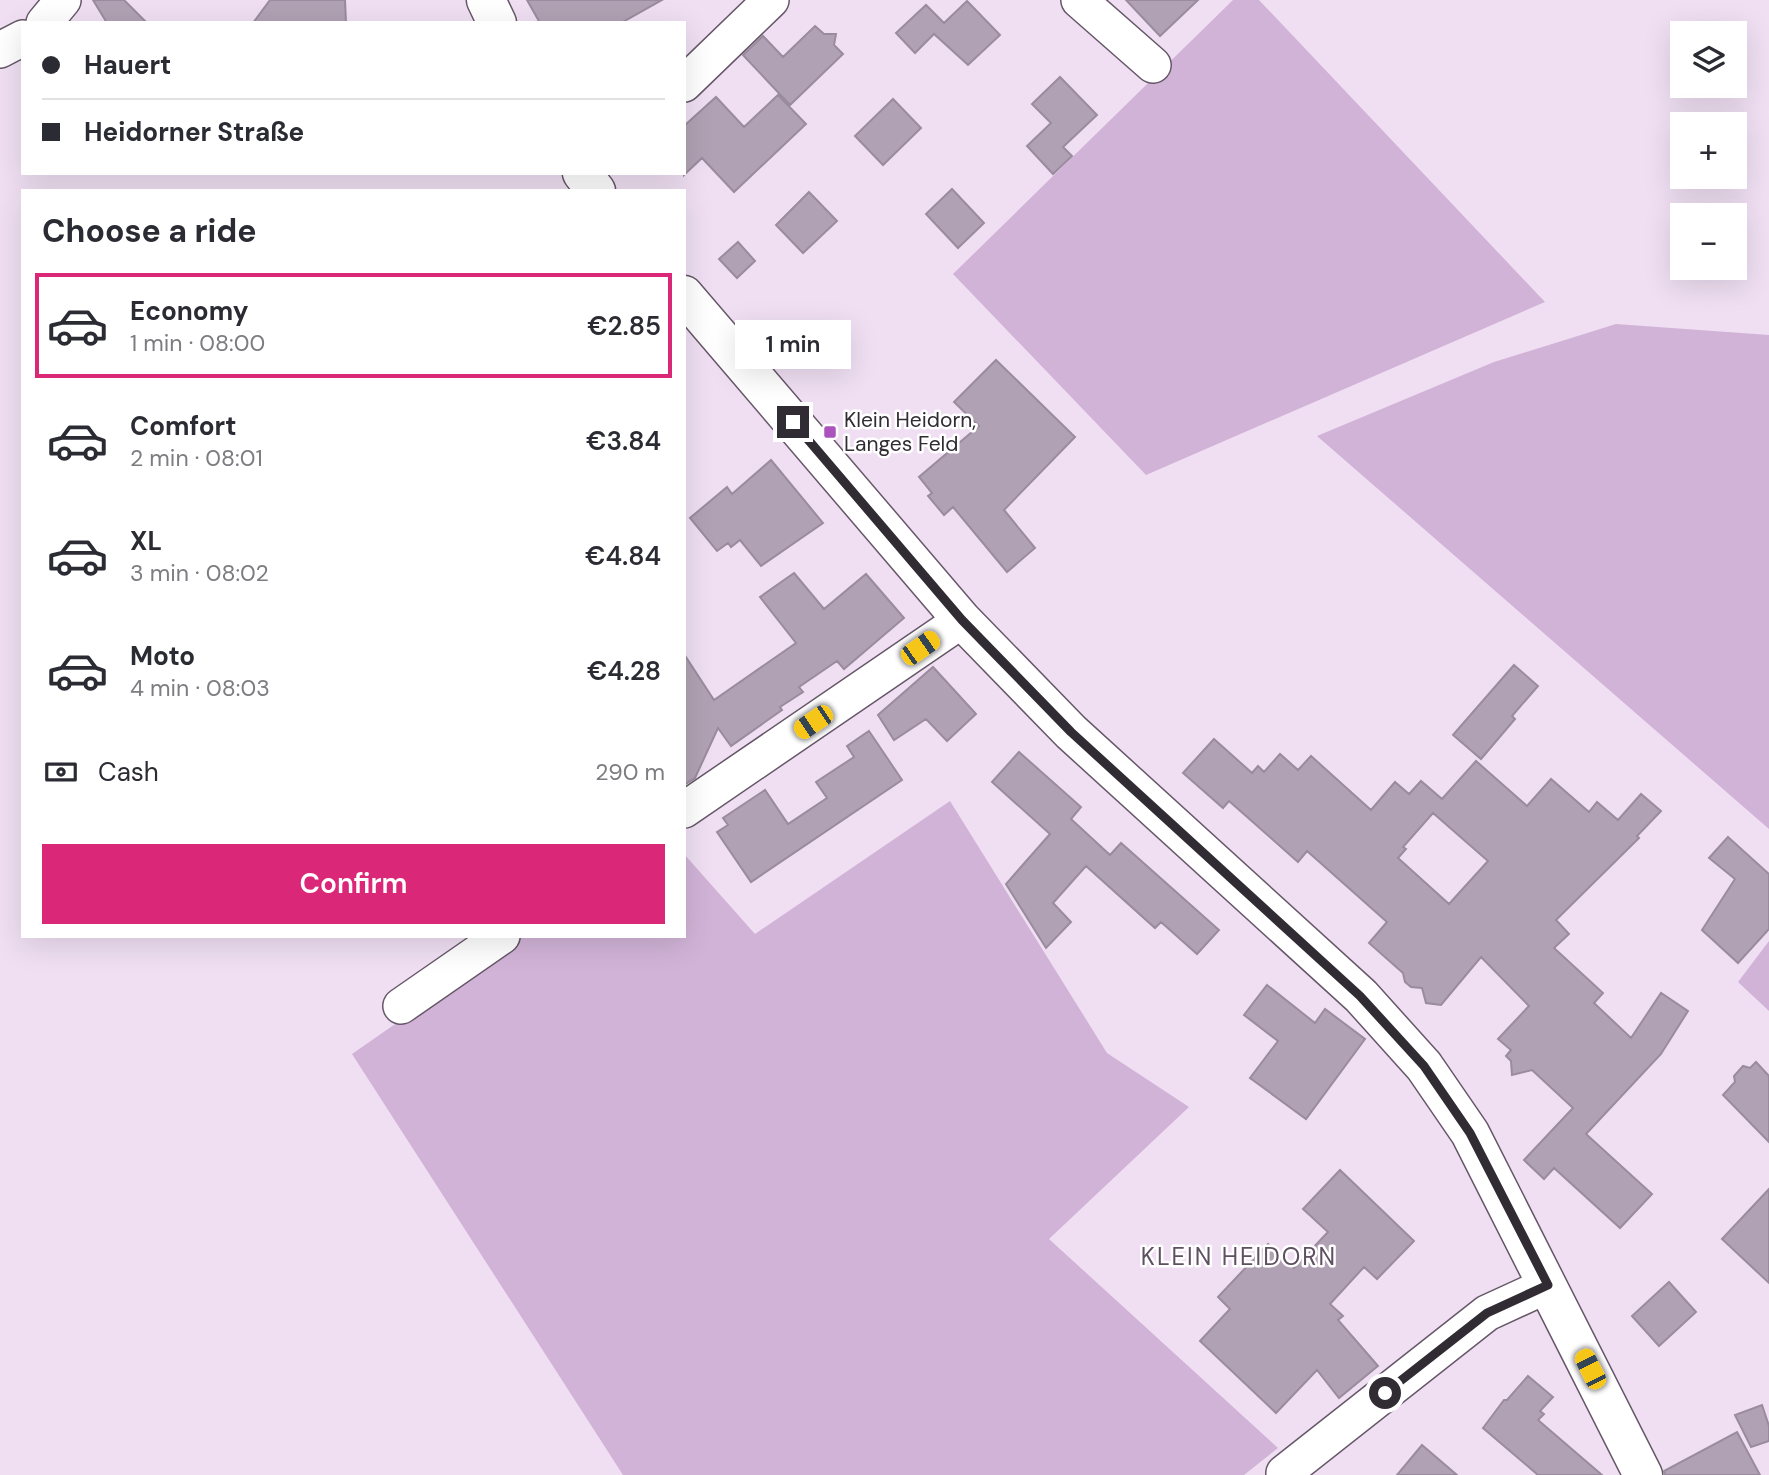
<!DOCTYPE html>
<html lang="en">
<head>
<meta charset="utf-8">
<style>
  body { margin:0; font-family:"DM Sans",sans-serif; background:#f2f2f3; color:#2b2b33; height:100vh; display:flex; flex-direction:column; font-size:26px; white-space:nowrap }
  * { box-sizing:border-box; margin:0 }
  p { font-size:23px; color:#7c7c81 }
  .icon { flex:none; width:38px; height:38px; fill:none; stroke:currentColor; stroke-width:2; stroke-linecap:round; stroke-linejoin:round }
  .map { position:relative; flex:1; overflow:hidden }
  .side { position:absolute; left:21px; top:189px; width:665px; height:749px; display:flex; flex-direction:column; background:#fff; border-radius:0px; box-shadow:0 7px 28px #0002 }
  .side>* { flex:none }
  .top-card { position:absolute; left:21px; top:21px; width:665px; height:154px; border-radius:0px; box-shadow:0 7px 28px #0002; display:grid; align-content:center; height:154px; padding:0 21px; background:#fff }
  .controls { position:absolute; left:1670px; top:21px; display:grid; gap:14px }
  .controls a { display:grid; place-items:center; width:77px; height:77px; border-radius:0px; background:#fff; box-shadow:0 7px 28px #0002; font-size:35px }
  .end { position:absolute; width:32px; height:32px; margin:-16px; border:9px solid #312b33; background:#fff; box-shadow:0 0 0 4px #fff }
  .from { border-radius:50% }
  .bubble { position:absolute; height:49px; border-radius:0px; background:#fff; box-shadow:0 7px 28px #0002; font-size:23px; font-weight:600; line-height:49px; text-align:center }
  .car { position:absolute; width:21px; height:42px; margin:-21px -10px; border-radius:9px; box-shadow:0 0 5px 2px #0007; background:linear-gradient(#f5c518 24%,#345 0 40%,#f5c518 0 76%,#345 0 86%,#f5c518 0) }
  .top-card b { display:flex; align-items:center; gap:24px; height:66px; font-size:26px }
  .top-card b+b { border-top:2px solid #e1e1e2 }
  .top-card i { width:18px; height:18px; background:#2b2b33 }
  ul { padding:0; list-style:none }
  li { display:flex; align-items:center; gap:21px; height:105px; margin:0 14px 10px; padding:0 7px; border:4px solid transparent; border-radius:0px }
  li div { flex:1 }
  li b { display:block; font-size:26px }
  li em { font-style:normal; font-weight:600 }
  li.current { border-color:#db2777 }
  li>.icon { width:63px; height:63px; stroke-width:1.5 }
  h2 { padding:0 21px; font-size:32px; line-height:84px }
  .pay { display:flex; align-items:center; gap:18px; height:77px; padding:0 21px; font-size:26px }
  .pay p { margin-inline-start:auto }
  .primary-button { display:flex; gap:14px; margin-top:auto; padding:14px 21px }
  .primary-button a { flex:1; height:80px; border-radius:0px; background:#db2777; color:#fff; font-size:28px; font-weight:600; line-height:80px; text-align:center }
  .map>svg:first-child { display:block }
  .green { fill:#d1b3d7 }
  .building { fill:#b1a1b4; stroke:#9b8b9e; stroke-width:2; fill-rule:evenodd }
  .lines { fill:none; stroke-linecap:round; stroke-linejoin:round }
  .street-casing { stroke:#665768; stroke-width:38 }
  .primary-casing { stroke:#665768; stroke-width:41 }
  .street { stroke:#fff; stroke-width:35 }
  .primary { stroke:#fff; stroke-width:38 }
  .route { stroke:#312b33; stroke-width:9 }
  .poi-dot { fill:#ac52bd; stroke:#fff; stroke-width:2.5 }
  .labels { text-anchor:middle; dominant-baseline:central; stroke-width:5; stroke-linejoin:round; paint-order:stroke }
  .poi-label { font-size:21px; fill:#312b33; stroke:#fff; text-anchor:start }
  .quarter-label { font-size:24px; letter-spacing:2px; fill:#5e5061; stroke:#fff }
</style>
</head>
<body>
<div class="map">
<svg width="1769" height="1475" viewBox="0 0 1769 1475">
  <rect width="100%" height="100%" fill="#f0dff3"/>
  <path class="green" d="M1233,0H1259L1545,302L1146,475L953,274Z
    M1616,324L1769,335V829L1317,436L1494,362Z
    M950,801L1107,1053L1189,1107L1049,1239L1278,1448L1244,1475H623L352,1054L522,936H684V854L755,934Z
    M1769,941V1011L1738,982Z"/>
  <path class="building" d="M93,0H124L147,23H107Z
    M270,0H345L346,23H253Z
    M527,0H662L621,23H540Z
    M1126,0H1198L1160,36Z
    M967,1L1000,35L968,65L934,34L915,53L896,33L926,5L944,23Z
    M815,26L824,34H836L834,45L843,54L790,105L743,55L763,36L783,57Z
    M1060,77L1097,115L1063,147L1072,156L1053,174L1027,146L1051,123L1032,104Z
    M778,95L806,124L734,192L702,158L684,175V126L716,97L744,127Z
    M893,99L921,128L883,165L855,136Z
    M952,189L984,223L958,248L926,214Z
    M809,192L837,221L803,253L776,225Z
    M738,242L755,261L737,278L719,259Z
    M996,360L1075,437L1004,510L1035,548L1007,572L953,507L944,515L928,496L932,493L919,477L979,426L954,402Z
    M771,460L823,523L761,566L740,540L731,547L728,543L717,551L690,518L727,487L732,494Z
    M794,573L824,609L866,574L904,618L844,669L837,661L799,687L803,692L780,707L782,710L731,746L718,728L695,778L684,785V654L714,700L796,643L760,597Z
    M1514,665L1538,686L1512,716L1515,719L1481,759L1453,735Z
    M933,667L976,714L947,741L926,719L894,740L878,715Z
    M869,731L902,780L751,882L717,832L728,825L723,818L765,790L788,824L827,798L816,782L854,757L847,746Z
    M1214,739L1252,773L1258,766L1264,772L1280,754L1298,770L1311,756L1371,810L1395,782L1409,794L1421,781L1442,799L1476,761L1527,806L1551,779L1589,812L1597,802L1618,820L1641,794L1661,811L1637,836L1639,838L1556,920L1569,934L1554,948L1603,993L1594,1003L1631,1038L1661,993L1688,1011L1661,1054L1586,1134L1652,1194L1620,1228L1554,1168L1544,1179L1524,1160L1573,1108L1532,1070L1512,1075L1511,1061L1506,1056L1511,1050L1498,1039L1529,1006L1481,957L1441,1005L1426,1003L1422,988L1411,987L1405,982L1403,973L1369,943L1387,922L1307,851L1298,862L1229,801L1223,808L1183,773ZM1433,813L1488,861L1449,904L1398,858L1406,849L1403,847Z
    M1019,752L1081,807L1071,819L1110,855L1121,843L1219,930L1197,954L1161,922L1155,928L1086,866L1053,903L1071,922L1046,948L1006,884L1050,834L992,782Z
    M1728,837L1769,874V929L1738,963L1702,930L1735,879L1709,858Z
    M1267,985L1315,1023L1325,1009L1365,1039L1306,1119L1250,1078L1278,1041L1244,1015Z
    M1756,1062L1769,1076V1142L1723,1095L1735,1082L1734,1076L1743,1066L1750,1068Z
    M1340,1170L1414,1241L1377,1279L1364,1267L1330,1304L1343,1316L1338,1320L1378,1366L1339,1398L1317,1370L1276,1413L1200,1341L1230,1309L1218,1297L1268,1244L1294,1268L1328,1232L1303,1209Z
    M1769,1189V1283L1722,1239Z
    M1669,1282L1696,1312L1659,1346L1632,1316Z
    M1528,1376L1553,1397L1540,1411L1544,1414L1538,1420L1602,1475H1538L1483,1428L1504,1400H1507Z
    M1762,1405L1769,1426V1441L1751,1447L1735,1415Z
    M1737,1432L1760,1475H1665L1664,1471Z
    M1422,1445L1457,1475H1397Z"/>
  <g class="lines">
    <defs>
      <path id="street" d="M1079,0L1153,65
        M44,23L63,0
        M0,50L23,38
        M684,84L771,0
        M684,810L962,620
        M401,1006L502,936
        M1284,1473L1487,1313L1548,1285"/>
      <path id="primary" d="M486,0L497,23
        M582,173L596,191
        M684,295L962,620L1071,732L1361,996L1424,1066L1470,1133L1643,1475"/>
    </defs>
    <use href="#street" class="street-casing"/>
    <use href="#primary" class="primary-casing"/>
    <use href="#street" class="street"/>
    <use href="#primary" class="primary"/>
  </g>
  <g class="lines">
    <path class="route" d="M793,422L962,620L998,657L1071,732L1360,996L1424,1066L1470,1133L1548,1285L1487,1313L1385,1393"/>
  </g>
  <rect class="poi-dot" x="823" y="425" width="14" height="14" rx="3.5"/>
  <g class="labels">
    <g class="poi-label">
      <text x="844" y="420">Klein Heidorn,<tspan x="844" dy="24">Langes Feld</tspan></text>
    </g>
    <g class="quarter-label">
      <text x="1239" y="1256">KLEIN HEIDORN</text>
    </g>
  </g>
</svg>
<div class="controls">
<a><svg class="icon" aria-label="layers" viewBox="0 0 24 24"><path d="M12 4l9 5-9 5-9-5zM3 14l9 5 9-5"/></svg></a>
<a>+</a>
<a>−</a>
</div>
<i class="end from" style="left:1385px;top:1393px"></i>
<i class="end" style="left:793px;top:422px"></i>
<div class="bubble" style="left:735px;top:320px;width:116px">1 min</div>
<i class="car" style="left:920px;top:648px;rotate:55deg"></i>
<i class="car" style="left:813px;top:722px;rotate:236deg"></i>
<i class="car" style="left:1590px;top:1369px;rotate:333deg"></i>
<div class="top-card">
<b><i class="from"></i>Hauert</b>
<b><i></i>Heidorner Straße</b>
</div>
<section class="side">
<h2>Choose a ride</h2>
<ul>
<li class="current"><svg class="icon" aria-label="car" viewBox="0 0 24 24"><path d="M5 17H2v-5l4-1 3-4h7l3 4 3 1v5h-3M9 17h6M6 11h13"/><circle cx="7" cy="17" r="2"/><circle cx="17" cy="17" r="2"/></svg><div><b>Economy</b><p>1 min · 08:00</p></div><em>€2.85</em></li>
<li><svg class="icon" aria-label="car" viewBox="0 0 24 24"><path d="M5 17H2v-5l4-1 3-4h7l3 4 3 1v5h-3M9 17h6M6 11h13"/><circle cx="7" cy="17" r="2"/><circle cx="17" cy="17" r="2"/></svg><div><b>Comfort</b><p>2 min · 08:01</p></div><em>€3.84</em></li>
<li><svg class="icon" aria-label="car" viewBox="0 0 24 24"><path d="M5 17H2v-5l4-1 3-4h7l3 4 3 1v5h-3M9 17h6M6 11h13"/><circle cx="7" cy="17" r="2"/><circle cx="17" cy="17" r="2"/></svg><div><b>XL</b><p>3 min · 08:02</p></div><em>€4.84</em></li>
<li><svg class="icon" aria-label="car" viewBox="0 0 24 24"><path d="M5 17H2v-5l4-1 3-4h7l3 4 3 1v5h-3M9 17h6M6 11h13"/><circle cx="7" cy="17" r="2"/><circle cx="17" cy="17" r="2"/></svg><div><b>Moto</b><p>4 min · 08:03</p></div><em>€4.28</em></li>
</ul>
<div class="pay"><svg class="icon" aria-label="cash" viewBox="0 0 24 24"><path d="M3 7h18v10H3z"/><circle cx="12" cy="12" r="2"/></svg>Cash<p>290 m</p></div>
<div class="primary-button"><a>Confirm</a></div>
</section>
</div>
</body>
</html>
